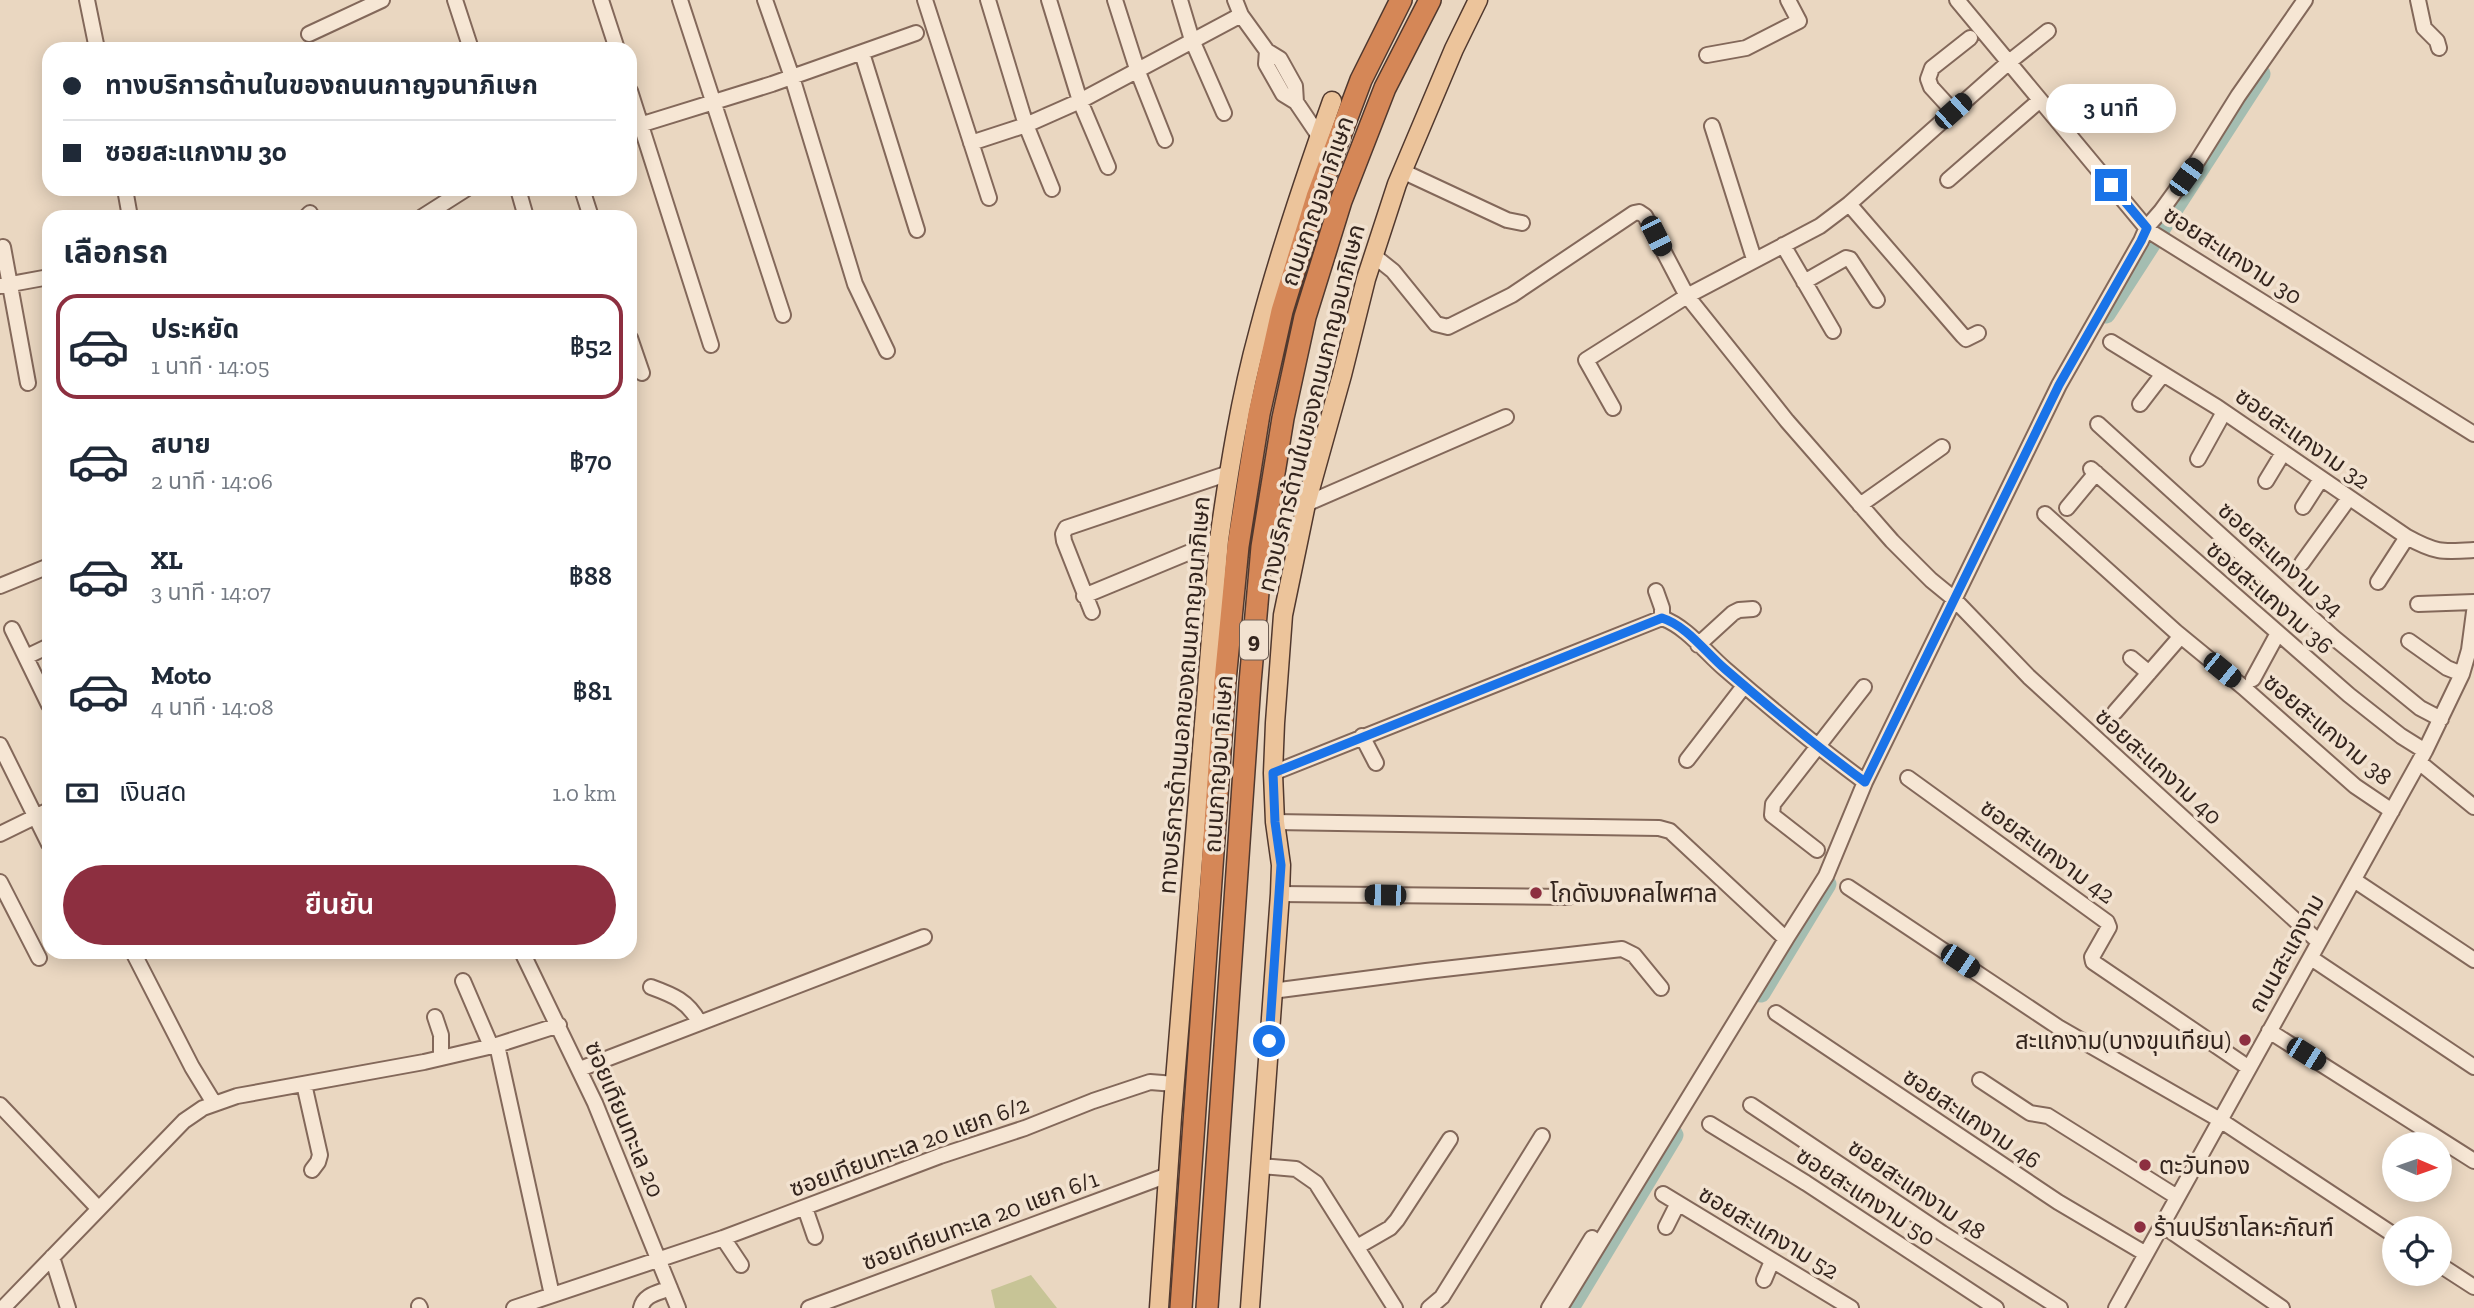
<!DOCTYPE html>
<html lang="th">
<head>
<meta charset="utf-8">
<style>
  body { margin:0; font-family:"Zilla Slab","Noto Sans Thai",serif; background:#f6f6f7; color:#1f2937; height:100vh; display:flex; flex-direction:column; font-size:26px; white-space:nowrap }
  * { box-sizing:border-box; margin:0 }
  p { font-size:23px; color:#747a83 }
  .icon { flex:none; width:38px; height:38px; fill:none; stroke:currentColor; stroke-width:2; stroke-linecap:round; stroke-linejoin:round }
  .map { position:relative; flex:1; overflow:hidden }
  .drawer { position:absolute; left:42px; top:210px; width:595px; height:749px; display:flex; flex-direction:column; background:#fff; border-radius:21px; box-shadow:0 4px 18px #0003 }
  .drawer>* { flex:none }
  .guide { position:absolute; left:42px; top:42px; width:595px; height:154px; border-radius:21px; box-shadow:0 4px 18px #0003; display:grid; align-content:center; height:154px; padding:0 21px; background:#fff }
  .needle { width:46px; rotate:92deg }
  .buttons { position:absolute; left:2382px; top:1132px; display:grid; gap:14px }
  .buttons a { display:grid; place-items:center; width:70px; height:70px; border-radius:50%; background:#fff; box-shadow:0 4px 18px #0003; font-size:35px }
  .end { position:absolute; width:32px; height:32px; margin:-16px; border:9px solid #1a73e8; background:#fff; box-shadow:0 0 0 4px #fff }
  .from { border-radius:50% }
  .bubble { position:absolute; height:49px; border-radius:24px; background:#fff; box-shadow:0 4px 18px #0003; font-size:23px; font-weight:600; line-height:49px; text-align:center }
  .car { position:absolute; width:21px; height:42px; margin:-21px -10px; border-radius:9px; box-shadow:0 0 5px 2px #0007; background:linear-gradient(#222 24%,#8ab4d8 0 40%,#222 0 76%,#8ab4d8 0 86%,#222 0) }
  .guide b { display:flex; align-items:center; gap:24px; height:66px; font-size:26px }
  .guide b+b { border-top:2px solid #e0e1e3 }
  .guide i { width:18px; height:18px; background:#1f2937 }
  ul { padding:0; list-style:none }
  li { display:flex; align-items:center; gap:21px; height:105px; margin:0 14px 10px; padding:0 7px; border:4px solid transparent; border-radius:21px }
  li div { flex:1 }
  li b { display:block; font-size:26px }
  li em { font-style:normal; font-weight:600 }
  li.selected { border-color:#8d2f40 }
  li>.icon { width:63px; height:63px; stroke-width:1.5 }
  h2 { padding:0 21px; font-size:32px; line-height:84px }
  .pay { display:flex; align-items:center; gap:18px; height:77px; padding:0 21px; font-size:26px }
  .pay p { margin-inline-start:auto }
  .primary-button { display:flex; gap:14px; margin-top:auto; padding:14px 21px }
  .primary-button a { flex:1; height:80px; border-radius:42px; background:#8d2f40; color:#fff; font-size:28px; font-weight:600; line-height:80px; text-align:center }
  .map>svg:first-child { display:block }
  .green { fill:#c7c496 }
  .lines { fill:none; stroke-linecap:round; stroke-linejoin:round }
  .river { stroke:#a4bdb1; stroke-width:19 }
  .minor-casing { stroke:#83685a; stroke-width:18 }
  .major-casing { stroke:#50382e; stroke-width:21 }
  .highway-casing { stroke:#50382e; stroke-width:24 }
  .minor { stroke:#f6e6d4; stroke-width:14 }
  .major { stroke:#ecc49b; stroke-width:18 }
  .highway { stroke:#d58757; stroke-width:21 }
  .route { stroke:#1a73e8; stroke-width:9 }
  .poi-dot { fill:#8d2f40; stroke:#f2e2d0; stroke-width:2.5 }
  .labels { text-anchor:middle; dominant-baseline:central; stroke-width:7; stroke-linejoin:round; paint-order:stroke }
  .shield { fill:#f2e2d0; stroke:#6c5d53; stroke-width:2 }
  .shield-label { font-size:23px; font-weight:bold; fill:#33241d }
  .street-label { font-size:24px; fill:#33241d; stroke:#f2e2d0 }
  .poi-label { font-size:24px; fill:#33241d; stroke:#f2e2d0; text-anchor:start }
</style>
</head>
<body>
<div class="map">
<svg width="2474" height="1308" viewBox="0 0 2474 1308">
  <rect width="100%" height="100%" fill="#ead7c1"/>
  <path class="green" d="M1031,1275L1057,1308H995L991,1290Z"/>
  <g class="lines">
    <path class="river" d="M2106,314L2261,74
      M1761,993L1827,884
      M1570,1308L1674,1135"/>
    <defs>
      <path id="minor" d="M87,0L97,49
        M455,0L471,49
        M601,0L617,49
        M680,0L783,315
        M765,0L792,77L855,284L887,351
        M925,0L989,198
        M988,0L1026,125L1052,189
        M1049,0L1080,101L1108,167
        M1115,0L1138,72L1165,140
        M1180,0L1192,40L1224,113
        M1235,0L1241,15L1267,51L1280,59L1295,86L1296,102
        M1957,0L2149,231L2474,434
        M2418,0L2424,28L2437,41L2439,48
        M309,34L382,0
        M1267,51L1266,64L1283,94L1296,102L1319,136
        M862,53L917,230
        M1707,55L1746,48L1799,21L1788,0
        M630,91L711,345
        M1953,111L1931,87L1928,79L1932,68L1970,38
        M1712,126L1754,259
        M630,128L772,84L916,33
        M971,143L1026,125L1080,101L1241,15
        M1402,171L1507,220L1522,223
        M1948,180L2040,100
        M125,189L130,217
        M518,189L526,217
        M582,189L591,217
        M1849,204L1963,336L1966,339L1978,333
        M306,217L310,213
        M422,217L466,189
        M1783,245L1833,331
        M3,247L28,383
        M1373,255L1393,271L1436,324L1448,327L1512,295L1634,213L1639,212L1645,216L1687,296L1787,421L1892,541L1931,580L1953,598L2029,677L2319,942
        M1804,282L1846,258L1850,259L1877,300
        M0,286L49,277
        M630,338L642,373
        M2111,342L2217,407L2407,537C2436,553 2442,552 2474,550
        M2140,404L2163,374
        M1613,408L1586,360L1687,296L1820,226L1849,204L2009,62L2048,31
        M2098,424L2333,637L2420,708L2441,719
        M2198,459L2224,412
        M2091,469L2349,695L2401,736L2425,751
        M2266,481L2283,453
        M1306,504L1506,417
        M1860,505L1942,447
        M2303,507L2321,479
        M2067,508L2096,473
        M2045,514L2176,632L2243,687L2355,786L2392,811
        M2302,563L2349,498
        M2378,582L2407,537
        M0,586L49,566
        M1656,591L1662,608V618
        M1084,596L1219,540
        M2418,604L2474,602
        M1092,612L1064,541L1063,534L1066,528L1229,473
        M12,629L49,705
        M2409,641L2447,668L2462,674
        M1698,645L1733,613L1739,610L1753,609
        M26,657L49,646
        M2131,658L2149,673
        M2253,679L2278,633
        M2115,712L2181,636
        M1362,736L1376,763
        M0,745L49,844
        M1687,760L1744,686
        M2419,762L2474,807
        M1273,773L1662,618C1687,627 1705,652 1725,669C1770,708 1816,746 1865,782
        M1908,778L2107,922L2109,927L2092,957L2093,962L2249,1068
        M1275,822L1659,828L1670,831L1786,939L1826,876L1865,782L2059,385L2141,241L2147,227L2161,211L2198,160L2238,96L2305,0
        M0,834L49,810
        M1817,850L1772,815L1773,804L1864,687
        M2354,880L2474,960
        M0,882L39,958
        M1848,887L2058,1027L2220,1120L2394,1235
        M1280,894L1568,897
        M133,952L192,1067L214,1103
        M522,952L595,1103L678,1308
        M2311,958L2474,1067
        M463,981L491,1046
        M651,987C673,995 688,1001 699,1022
        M1272,991L1426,971L1622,949L1634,955L1661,988
        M1776,1013L2058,1202L2146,1254
        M435,1017L441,1035V1058
        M2269,1031L2474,1161
        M497,1045L552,1295
        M580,1069L924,937
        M1980,1080L2030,1113L2048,1116L2177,1197
        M304,1084L320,1155L318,1162L312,1170
        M0,1105L98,1208
        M1751,1105L1942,1233L2060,1308
        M1710,1124L1806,1183L1996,1308
        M1260,1166L1296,1169L1316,1183L1395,1308
        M1663,1194L1851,1308
        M805,1208L815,1237
        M2162,1225L2282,1308
        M1666,1227L1678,1203
        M723,1238L741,1265
        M1357,1247L1390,1228L1397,1220L1450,1139
        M52,1257L68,1308
        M2440,1265L2474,1287
        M1764,1280L1772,1261
        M419,1306L420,1308
        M3,1308L184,1121L203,1108L237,1096L424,1062L497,1045L559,1025
        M514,1308L723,1238L940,1156L1025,1128L1093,1101L1150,1082L1175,1084
        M641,1308C644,1294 659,1293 670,1288
        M809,1308L1168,1175
        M1429,1308L1442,1297L1542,1136
        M1549,1308L1592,1238
        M1560,1308L1786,939
        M2116,1308L2425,751L2462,674L2469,650L2474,612"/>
      <path id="major" d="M1159,1308L1172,1117L1219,540C1229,470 1240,399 1259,330C1279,253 1305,177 1332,101
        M1250,1308L1280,894L1281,865L1275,822L1273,773L1275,723L1283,615L1306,504L1342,375L1366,279L1397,184L1454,49L1478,0"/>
      <path id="highway" d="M1181,1308L1225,681L1238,546L1259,414L1282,311L1317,197L1361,80L1401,0
        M1207,1308L1250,683L1262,547L1283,418L1305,317L1341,201L1385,88L1430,0"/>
    </defs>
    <use href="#minor" class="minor-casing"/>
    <use href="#major" class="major-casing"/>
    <use href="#highway" class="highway-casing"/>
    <use href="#minor" class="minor"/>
    <use href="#major" class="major"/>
    <use href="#highway" class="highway"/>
  </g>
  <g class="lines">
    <path class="route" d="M1269,1041L1281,865L1275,822L1273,773L1662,618C1687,626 1705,652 1725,669C1770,708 1816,746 1865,782L2059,385L2141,241L2147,228L2111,185"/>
  </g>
  <g class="poi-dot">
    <circle cx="1536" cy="893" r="7"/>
    <circle cx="2245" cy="1040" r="7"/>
    <circle cx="2145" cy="1165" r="7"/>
    <circle cx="2140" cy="1227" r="7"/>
  </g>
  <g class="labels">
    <rect class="shield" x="1240" y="620.5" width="28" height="39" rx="5"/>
    <g class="shield-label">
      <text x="1254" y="640">9</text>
    </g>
    <g class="street-label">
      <text transform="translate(1317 201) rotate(-71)">ถนนกาญจนาภิเษก</text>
      <text transform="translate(2233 255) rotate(33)">ซอยสะแกงาม 30</text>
      <text transform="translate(1311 408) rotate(-76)">ทางบริการด้านในของถนนกาญจนาภิเษก</text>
      <text transform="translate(2303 438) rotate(35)">ซอยสะแกงาม 32</text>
      <text transform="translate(2281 559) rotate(42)">ซอยสะแกงาม 34</text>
      <text transform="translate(2270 597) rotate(41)">ซอยสะแกงาม 36</text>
      <text transform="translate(1184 695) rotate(-85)">ทางบริการด้านนอกของถนนกาญจนาภิเษก</text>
      <text transform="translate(2328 729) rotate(40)">ซอยสะแกงาม 38</text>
      <text transform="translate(1218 764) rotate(-86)">ถนนกาญจนาภิเษก</text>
      <text transform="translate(2159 766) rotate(42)">ซอยสะแกงาม 40</text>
      <text transform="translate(2048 851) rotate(36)">ซอยสะแกงาม 42</text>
      <text transform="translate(2286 953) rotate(-61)">ถนนสะแกงาม</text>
      <text transform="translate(1972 1118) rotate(34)">ซอยสะแกงาม 46</text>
      <text transform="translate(625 1119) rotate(67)">ซอยเทียนทะเล 20</text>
      <text transform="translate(909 1146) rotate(-20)">ซอยเทียนทะเล 20 แยก 6/2</text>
      <text transform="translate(1917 1189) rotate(34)">ซอยสะแกงาม 48</text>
      <text transform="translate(1866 1196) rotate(33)">ซอยสะแกงาม 50</text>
      <text transform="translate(980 1220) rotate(-20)">ซอยเทียนทะเล 20 แยก 6/1</text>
      <text transform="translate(1769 1232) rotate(31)">ซอยสะแกงาม 52</text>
    </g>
    <g class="poi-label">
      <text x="1550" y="893">โกดังมงคลไพศาล</text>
      <text x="2231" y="1040" text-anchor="end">สะแกงาม(บางขุนเทียน)</text>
      <text x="2159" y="1165">ตะวันทอง</text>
      <text x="2154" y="1227">ร้านปรีชาโลหะภัณฑ์</text>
    </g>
  </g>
</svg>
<div class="buttons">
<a><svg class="needle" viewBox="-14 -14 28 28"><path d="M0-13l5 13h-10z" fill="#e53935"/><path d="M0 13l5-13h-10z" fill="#747a83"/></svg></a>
<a><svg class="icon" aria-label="locate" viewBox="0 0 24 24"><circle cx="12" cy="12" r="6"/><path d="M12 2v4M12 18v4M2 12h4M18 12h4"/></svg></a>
</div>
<i class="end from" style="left:1269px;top:1041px"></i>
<i class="end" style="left:2111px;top:185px"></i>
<div class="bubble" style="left:2046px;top:84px;width:130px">3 นาที</div>
<i class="car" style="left:1953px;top:111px;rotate:48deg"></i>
<i class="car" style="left:2186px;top:177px;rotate:36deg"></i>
<i class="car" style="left:1656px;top:236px;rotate:153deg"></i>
<i class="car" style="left:2222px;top:670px;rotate:129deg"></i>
<i class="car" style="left:1385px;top:895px;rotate:271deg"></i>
<i class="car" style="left:1960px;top:961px;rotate:124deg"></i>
<i class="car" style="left:2306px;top:1054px;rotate:122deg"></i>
<div class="guide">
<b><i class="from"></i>ทางบริการด้านในของถนนกาญจนาภิเษก</b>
<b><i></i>ซอยสะแกงาม 30</b>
</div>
<section class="drawer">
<h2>เลือกรถ</h2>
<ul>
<li class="selected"><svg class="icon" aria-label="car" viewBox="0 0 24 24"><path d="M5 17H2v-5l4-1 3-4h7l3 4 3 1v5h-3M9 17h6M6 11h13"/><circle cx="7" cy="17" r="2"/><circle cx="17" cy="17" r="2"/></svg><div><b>ประหยัด</b><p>1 นาที · 14:05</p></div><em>฿52</em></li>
<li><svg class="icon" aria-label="car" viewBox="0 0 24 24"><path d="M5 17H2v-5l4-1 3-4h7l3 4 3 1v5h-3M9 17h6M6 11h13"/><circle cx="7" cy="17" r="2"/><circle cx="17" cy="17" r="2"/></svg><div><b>สบาย</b><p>2 นาที · 14:06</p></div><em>฿70</em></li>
<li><svg class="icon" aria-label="car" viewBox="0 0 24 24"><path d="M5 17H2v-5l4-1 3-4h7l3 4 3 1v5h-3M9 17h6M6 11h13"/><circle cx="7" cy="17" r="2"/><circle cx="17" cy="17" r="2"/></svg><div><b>XL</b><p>3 นาที · 14:07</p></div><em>฿88</em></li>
<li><svg class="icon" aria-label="car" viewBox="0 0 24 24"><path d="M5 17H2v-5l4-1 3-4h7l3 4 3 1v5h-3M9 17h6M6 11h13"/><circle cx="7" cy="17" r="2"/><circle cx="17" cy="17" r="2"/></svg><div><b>Moto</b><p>4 นาที · 14:08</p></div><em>฿81</em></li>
</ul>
<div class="pay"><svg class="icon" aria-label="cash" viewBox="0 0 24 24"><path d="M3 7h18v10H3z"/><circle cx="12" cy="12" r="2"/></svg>เงินสด<p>1.0 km</p></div>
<div class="primary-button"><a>ยืนยัน</a></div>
</section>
</div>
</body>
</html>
